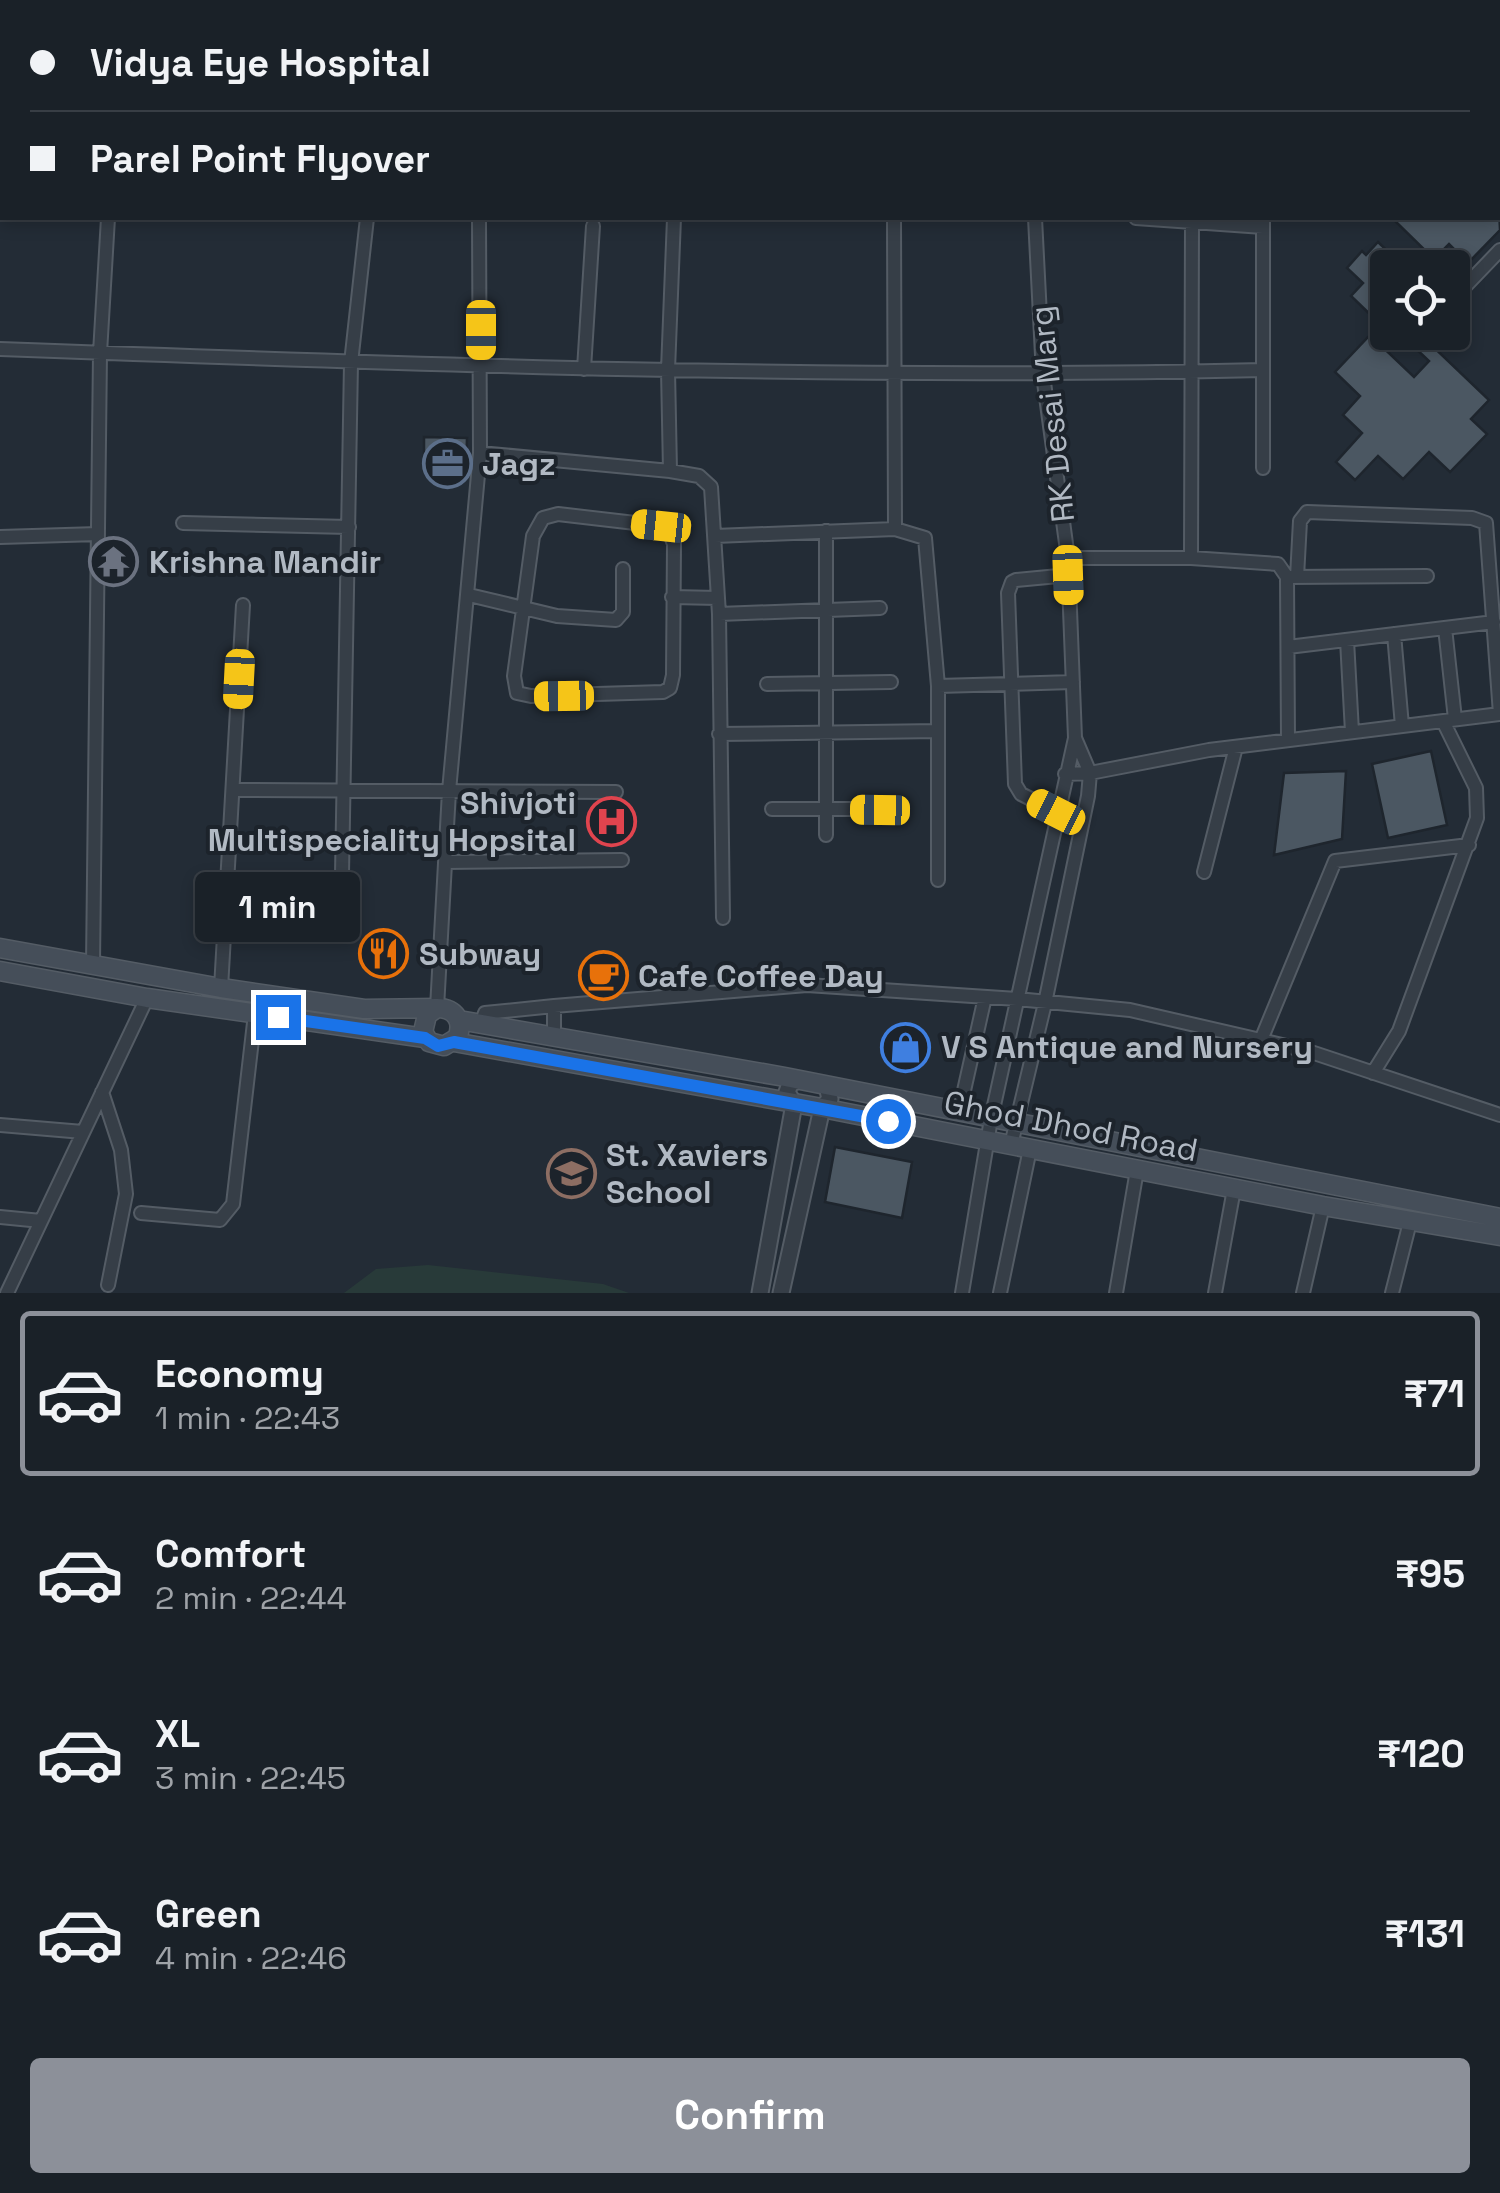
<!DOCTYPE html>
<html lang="en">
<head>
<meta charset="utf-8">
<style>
  body { margin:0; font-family:"Space Grotesk",sans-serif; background:#232930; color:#f1f3f6; height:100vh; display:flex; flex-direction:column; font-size:38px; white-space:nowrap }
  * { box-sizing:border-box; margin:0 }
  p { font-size:32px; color:#9fa3a8 }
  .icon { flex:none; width:55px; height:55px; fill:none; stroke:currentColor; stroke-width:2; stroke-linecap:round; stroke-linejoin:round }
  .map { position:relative; height:1293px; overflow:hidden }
  .drawer { display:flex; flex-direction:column; background:#1a2128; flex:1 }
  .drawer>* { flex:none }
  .banner { position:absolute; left:0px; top:0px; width:1500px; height:220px; box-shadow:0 5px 15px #0003,0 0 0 2px #383e45; display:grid; align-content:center; height:220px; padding:0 30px; background:#1a2128 }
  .fabs { position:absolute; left:1370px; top:250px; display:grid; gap:20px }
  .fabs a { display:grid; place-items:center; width:100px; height:100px; border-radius:10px; background:#1a2128; box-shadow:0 5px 15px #0003,0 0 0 2px #383e45; font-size:50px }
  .end { position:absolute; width:45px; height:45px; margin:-22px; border:12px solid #1a73e8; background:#fff; box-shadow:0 0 0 5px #fff }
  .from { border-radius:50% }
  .bubble { position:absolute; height:70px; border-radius:10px; background:#1a2128; box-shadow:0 5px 15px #0003,0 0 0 2px #383e45; font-size:32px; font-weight:800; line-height:70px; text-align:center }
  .car { position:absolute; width:30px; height:60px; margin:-30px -15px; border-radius:12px; box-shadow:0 0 8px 2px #0007; background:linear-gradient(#f5c518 24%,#345 0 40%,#f5c518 0 76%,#345 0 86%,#f5c518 0) }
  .banner b { display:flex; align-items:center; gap:35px; height:95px; font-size:38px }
  .banner b+b { border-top:2px solid #383e45 }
  .banner i { width:25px; height:25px; background:#f1f3f6 }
  ul { padding:18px 0 0; list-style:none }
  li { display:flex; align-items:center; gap:30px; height:165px; margin:0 20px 15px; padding:0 10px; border:5px solid transparent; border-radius:10px }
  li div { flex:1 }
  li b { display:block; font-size:38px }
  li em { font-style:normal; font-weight:800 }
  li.current { border-color:#8c9099 }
  li>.icon { width:90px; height:90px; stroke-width:1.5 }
  .cta { display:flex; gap:20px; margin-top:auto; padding:20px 30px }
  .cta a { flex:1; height:115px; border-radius:10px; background:#8c9099; color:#fff; font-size:40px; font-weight:800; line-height:115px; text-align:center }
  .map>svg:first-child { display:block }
  .garden { fill:#283a39 }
  .building { fill:#4b5762; stroke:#1e252d; stroke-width:2.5 }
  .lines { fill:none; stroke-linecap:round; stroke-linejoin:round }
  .minor-casing { stroke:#545c65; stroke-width:16 }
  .tertiary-casing { stroke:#545c65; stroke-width:19 }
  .secondary-casing { stroke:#545c65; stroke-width:21 }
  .minor { stroke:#363e47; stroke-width:12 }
  .tertiary { stroke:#363e47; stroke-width:15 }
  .secondary { stroke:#454e59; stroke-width:18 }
  .route { stroke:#1a73e8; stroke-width:12 }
  .labels { text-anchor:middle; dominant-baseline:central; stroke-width:8; stroke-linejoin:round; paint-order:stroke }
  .street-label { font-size:32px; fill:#b1b9c3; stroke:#1c232b }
  .poi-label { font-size:32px; font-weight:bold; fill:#b1b9c3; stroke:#1c232b; text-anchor:start }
</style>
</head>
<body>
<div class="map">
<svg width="1500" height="1293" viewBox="0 0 1500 1293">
  <rect width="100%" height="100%" fill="#232c36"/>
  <path class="garden" d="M428,1265L603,1284L629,1293H344L376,1269Z"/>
  <path class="building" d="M1498,187L1500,230L1468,263L1449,244L1434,259L1394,220L1498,218Z
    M1378,242L1405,268H1388V315L1379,323L1351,296L1363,283L1347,268L1362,251L1366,255Z
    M1370,335L1414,377L1429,361L1413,346L1422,336L1489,400L1471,419L1487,434L1450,472L1429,452L1403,479L1378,456L1355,480L1336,462L1362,433L1343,415L1360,396L1335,372Z
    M424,437L467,438L466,472L424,471Z
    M1431,751L1447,825L1388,838L1372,764Z
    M1346,771L1342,839L1274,855L1284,773Z
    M264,893L326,895L325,941L262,939Z
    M835,1147L912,1162L902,1218L825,1202Z"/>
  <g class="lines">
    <defs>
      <path id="minor" d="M90,0L91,2
        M188,0V2
        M281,0V2
        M892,0V2
        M1025,0V2
        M378,2V0
        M478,2V0
        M677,2V0
        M1265,2V0
        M1498,36H1500
        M0,72L2,71
        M0,180L2,179
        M894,218L895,529
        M1136,218L1263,227
        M1452,300L1500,250
        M0,349C421,365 842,380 1263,370
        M584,369L593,226
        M480,453L670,471L699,476L711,487L719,614L723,918
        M1263,468V218
        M670,471L668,370L674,218
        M558,514L661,526L669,531L674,544L673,675L670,688L663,692L531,696L517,693L514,676L533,536L543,518Z
        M183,523L349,527
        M826,531V835
        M715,536L895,529L925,538L938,686V880
        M0,537L98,534
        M1068,558H1191L1278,564L1287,577L1288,740
        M1191,558L1192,221
        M1289,577L1427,576
        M1297,577L1300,521L1307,512L1472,518L1486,523L1500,714
        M469,595L557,616L616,620L623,612V569
        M672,597L718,598
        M719,614L880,608
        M1445,628L1455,719
        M1394,634L1402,726
        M1347,640L1352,732
        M1288,647L1494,622
        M767,684L891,682
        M938,686L1073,682
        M719,734L938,731
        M1065,774L1090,773L1209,750L1500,714
        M233,790L616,792
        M772,809H880
        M1057,812L1021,794L1015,784L1008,593L1012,582L1016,580L1069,575
        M445,862L622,860
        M1204,872L1236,747
        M342,874L351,363L367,218
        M93,964L100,353L108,218
        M221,988L243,605
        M437,1008L449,791L480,453L479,218
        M481,1024L485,1013L554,1006
        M554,1037V1006L807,985L1017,999L1130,1010L1308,1051L1500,1115
        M1261,1040L1335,861L1469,845
        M1373,1073L1399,1031L1477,818L1476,788L1443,721
        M102,1092L121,1150L126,1194L108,1285
        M959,1113L985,997
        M0,1125L83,1132
        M1011,1145L1045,1003L1088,796L1090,773L1075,738
        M141,1213L220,1220L233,1204L255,1014
        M0,1217L41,1221
        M7,1293L147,998
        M962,1293L991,1119L1075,738L1068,558L1043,375L1035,218
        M1000,1293L1030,1149
        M1116,1293L1137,1170
        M1215,1293L1234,1189
        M1303,1293L1323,1206
        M1392,1293L1410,1222"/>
      <path id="tertiary" d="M760,1293L794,1104L787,1092L790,1084L798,1080
        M781,1293L822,1108L830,1099L827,1086"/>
      <path id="secondary" d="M0,948L221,988L364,1009L437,1008C456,1008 464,1022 457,1038L444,1046L429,1042L423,1032L427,1015L437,1008
        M0,971L147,998L425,1038
        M459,1020L785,1077L1500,1218
        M454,1042L822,1108L1323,1206L1500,1236"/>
    </defs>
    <use href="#minor" class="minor-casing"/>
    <use href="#tertiary" class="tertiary-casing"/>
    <use href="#secondary" class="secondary-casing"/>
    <use href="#minor" class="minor"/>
    <use href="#tertiary" class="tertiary"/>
    <use href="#secondary" class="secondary"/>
  </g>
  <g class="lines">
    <path class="route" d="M278,1017L425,1038L438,1046L454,1042L888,1121"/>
  </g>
  <defs>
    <symbol id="office-ring" viewBox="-11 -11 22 22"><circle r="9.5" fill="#1c232b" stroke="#5c6f8a" stroke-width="1.5"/><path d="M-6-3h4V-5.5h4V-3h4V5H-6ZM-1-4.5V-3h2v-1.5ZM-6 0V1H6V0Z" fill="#5c6f8a"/></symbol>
    <symbol id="temple-ring" viewBox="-11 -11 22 22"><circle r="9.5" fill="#1c232b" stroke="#6b7280" stroke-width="1.5"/><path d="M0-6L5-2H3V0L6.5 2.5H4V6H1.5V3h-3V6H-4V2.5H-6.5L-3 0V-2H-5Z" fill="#6b7280"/></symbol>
    <symbol id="hospital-ring" viewBox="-11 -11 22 22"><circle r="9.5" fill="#1c232b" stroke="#e0444e" stroke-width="1.5"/><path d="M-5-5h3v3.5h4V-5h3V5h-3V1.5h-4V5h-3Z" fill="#e0444e"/></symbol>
    <symbol id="restaurant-ring" viewBox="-11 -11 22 22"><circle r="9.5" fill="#1c232b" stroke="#e8710a" stroke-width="1.5"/><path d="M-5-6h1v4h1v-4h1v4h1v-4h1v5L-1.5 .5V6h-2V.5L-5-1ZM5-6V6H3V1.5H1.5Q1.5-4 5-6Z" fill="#e8710a"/></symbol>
    <symbol id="cafe-ring" viewBox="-11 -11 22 22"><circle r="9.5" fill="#1c232b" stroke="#e8710a" stroke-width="1.5"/><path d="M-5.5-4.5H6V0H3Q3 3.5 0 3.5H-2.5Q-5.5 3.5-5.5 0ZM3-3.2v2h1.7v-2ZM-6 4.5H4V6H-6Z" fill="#e8710a"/></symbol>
    <symbol id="shop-ring" viewBox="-11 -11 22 22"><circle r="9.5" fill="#1c232b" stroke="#3f7fe0" stroke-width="1.5"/><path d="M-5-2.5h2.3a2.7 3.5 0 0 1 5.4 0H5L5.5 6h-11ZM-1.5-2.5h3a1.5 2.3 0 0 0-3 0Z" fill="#3f7fe0"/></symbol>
    <symbol id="school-ring" viewBox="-11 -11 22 22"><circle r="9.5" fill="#1c232b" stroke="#8d6e63" stroke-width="1.5"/><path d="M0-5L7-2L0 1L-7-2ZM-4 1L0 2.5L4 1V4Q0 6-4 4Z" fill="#8d6e63"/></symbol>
  </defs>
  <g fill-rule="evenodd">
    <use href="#office-ring" x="420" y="436" width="55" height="55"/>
    <use href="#temple-ring" x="86" y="534" width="55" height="55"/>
    <use href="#hospital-ring" x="584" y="794" width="55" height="55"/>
    <use href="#restaurant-ring" x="356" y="926" width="55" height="55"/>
    <use href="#cafe-ring" x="576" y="948" width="55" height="55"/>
    <use href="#shop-ring" x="878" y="1020" width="55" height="55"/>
    <use href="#school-ring" x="544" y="1146" width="55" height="55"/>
  </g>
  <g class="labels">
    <g class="street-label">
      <text transform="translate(1052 414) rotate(-96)">RK Desai Marg</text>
      <text transform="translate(1071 1126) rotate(11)">Ghod Dhod Road</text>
    </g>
    <g class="poi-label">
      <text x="482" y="464">Jagz</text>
      <text x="149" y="562">Krishna Mandir</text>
      <text x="576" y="803" text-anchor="end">Shivjoti<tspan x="576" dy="37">Multispeciality Hopsital</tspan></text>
      <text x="419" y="954">Subway</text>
      <text x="638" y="976">Cafe Coffee Day</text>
      <text x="941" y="1047">V S Antique and Nursery</text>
      <text x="606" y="1155">St. Xaviers<tspan x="606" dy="37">School</tspan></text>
    </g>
  </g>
</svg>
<div class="fabs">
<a><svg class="icon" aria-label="locate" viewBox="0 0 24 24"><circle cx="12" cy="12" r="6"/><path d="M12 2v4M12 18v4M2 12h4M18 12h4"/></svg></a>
</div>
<i class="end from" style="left:888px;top:1121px"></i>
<i class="end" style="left:278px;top:1017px"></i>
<div class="bubble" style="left:195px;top:872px;width:165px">1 min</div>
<i class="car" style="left:481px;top:330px;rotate:180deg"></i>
<i class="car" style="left:661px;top:526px;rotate:276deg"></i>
<i class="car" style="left:1068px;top:575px;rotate:178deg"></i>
<i class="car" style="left:239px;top:679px;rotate:183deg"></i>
<i class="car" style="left:564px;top:696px;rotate:269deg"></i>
<i class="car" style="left:880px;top:810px;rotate:271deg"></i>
<i class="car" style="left:1056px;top:812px;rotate:297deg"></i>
<div class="banner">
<b><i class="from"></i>Vidya Eye Hospital</b>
<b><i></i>Parel Point Flyover</b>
</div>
</div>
<section class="drawer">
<ul>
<li class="current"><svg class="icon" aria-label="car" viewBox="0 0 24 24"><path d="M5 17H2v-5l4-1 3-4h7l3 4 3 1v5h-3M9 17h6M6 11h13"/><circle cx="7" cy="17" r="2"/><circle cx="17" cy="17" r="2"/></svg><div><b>Economy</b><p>1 min · 22:43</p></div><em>₹71</em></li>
<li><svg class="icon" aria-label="car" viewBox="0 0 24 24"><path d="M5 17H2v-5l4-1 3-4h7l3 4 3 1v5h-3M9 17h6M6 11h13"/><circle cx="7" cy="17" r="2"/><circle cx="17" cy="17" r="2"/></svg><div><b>Comfort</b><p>2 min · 22:44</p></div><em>₹95</em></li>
<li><svg class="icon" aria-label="car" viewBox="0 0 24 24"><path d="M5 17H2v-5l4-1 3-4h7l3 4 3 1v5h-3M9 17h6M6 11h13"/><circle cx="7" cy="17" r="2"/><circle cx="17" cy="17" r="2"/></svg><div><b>XL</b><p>3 min · 22:45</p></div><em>₹120</em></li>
<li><svg class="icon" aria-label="car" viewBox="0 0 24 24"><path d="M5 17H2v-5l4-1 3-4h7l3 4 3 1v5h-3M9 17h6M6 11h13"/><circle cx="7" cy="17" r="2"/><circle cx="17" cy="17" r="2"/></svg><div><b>Green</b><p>4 min · 22:46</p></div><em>₹131</em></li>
</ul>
<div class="cta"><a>Confirm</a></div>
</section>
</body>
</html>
